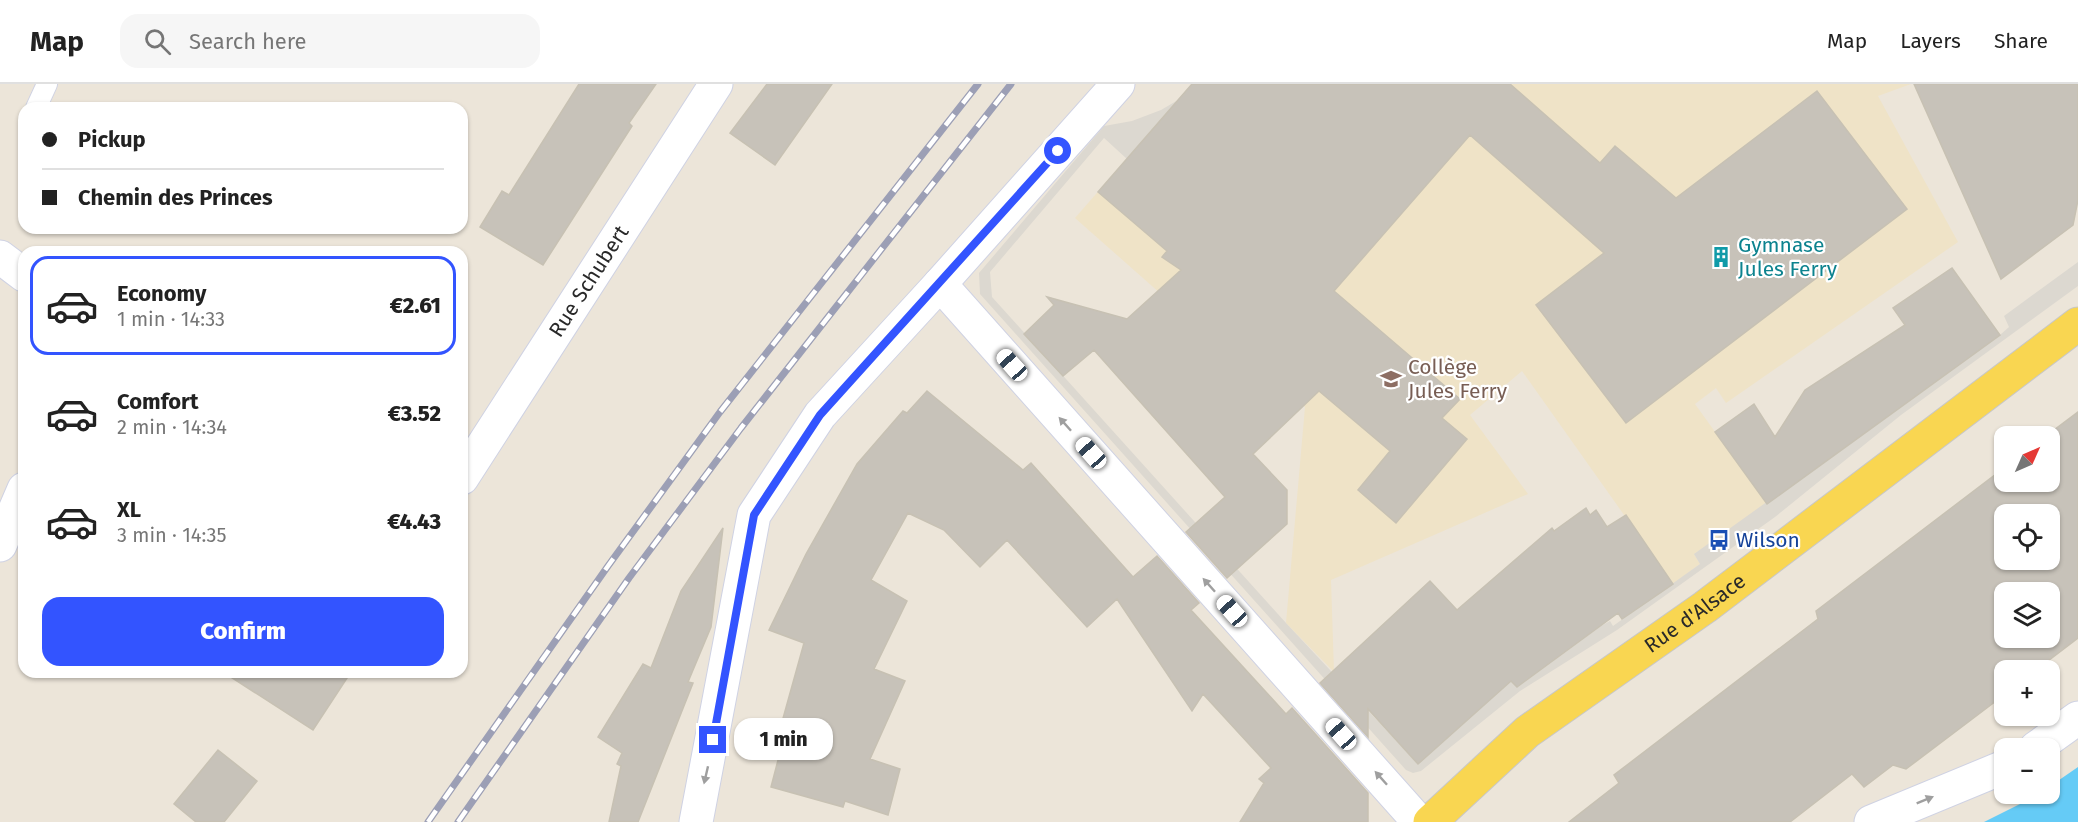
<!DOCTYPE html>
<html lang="en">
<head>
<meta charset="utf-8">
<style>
  body { margin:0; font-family:"Fira Sans",sans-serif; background:#f6f6f6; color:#222; height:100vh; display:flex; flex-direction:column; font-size:22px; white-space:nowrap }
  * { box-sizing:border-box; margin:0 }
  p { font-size:20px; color:#767676 }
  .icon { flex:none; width:33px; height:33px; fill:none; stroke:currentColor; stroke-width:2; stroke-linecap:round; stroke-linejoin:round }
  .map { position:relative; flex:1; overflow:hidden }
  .drawer { position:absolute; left:18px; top:162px; width:450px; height:432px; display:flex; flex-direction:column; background:#fff; border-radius:18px; box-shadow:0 2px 4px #0004 }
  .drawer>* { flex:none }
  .guide { position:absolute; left:18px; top:18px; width:450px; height:132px; border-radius:18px; box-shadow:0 2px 4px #0004; display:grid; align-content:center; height:132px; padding:0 24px; background:#fff }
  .needle { width:39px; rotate:45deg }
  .controls { position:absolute; left:1994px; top:342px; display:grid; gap:12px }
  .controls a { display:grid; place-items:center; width:66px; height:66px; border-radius:12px; background:#fff; box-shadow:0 2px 4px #0004; font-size:30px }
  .end { position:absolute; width:27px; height:27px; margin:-14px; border:8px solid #3354ff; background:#fff; box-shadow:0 0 0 3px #fff }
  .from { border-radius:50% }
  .bubble { position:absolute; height:42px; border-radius:18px; background:#fff; box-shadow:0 2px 4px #0004; font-size:20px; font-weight:800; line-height:42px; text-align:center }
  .car { position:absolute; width:18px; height:36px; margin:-18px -9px; border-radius:8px; box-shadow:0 0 4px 2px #0007; background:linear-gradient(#fff 24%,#345 0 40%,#fff 0 76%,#345 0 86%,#fff 0) }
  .guide b { display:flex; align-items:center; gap:21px; height:57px; font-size:22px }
  .guide b+b { border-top:2px solid #e0e0e0 }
  .guide i { width:15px; height:15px; background:#222 }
  ul { padding:10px 0 0; list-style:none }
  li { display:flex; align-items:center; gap:18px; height:99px; margin:0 12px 9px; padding:0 12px; border:3px solid transparent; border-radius:18px }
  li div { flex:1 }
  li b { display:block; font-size:22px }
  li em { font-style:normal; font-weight:800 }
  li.selected { border-color:#3354ff }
  li>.icon { width:54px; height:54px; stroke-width:1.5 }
  .cta { display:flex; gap:12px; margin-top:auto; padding:12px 24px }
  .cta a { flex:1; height:69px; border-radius:18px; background:#3354ff; color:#fff; font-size:24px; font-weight:800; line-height:69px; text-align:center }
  header { display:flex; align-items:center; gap:36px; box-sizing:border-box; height:84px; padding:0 30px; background:#fff; border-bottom:2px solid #e0e0e0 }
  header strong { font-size:28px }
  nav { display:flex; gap:33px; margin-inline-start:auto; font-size:21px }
  .search { width:420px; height:54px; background:#f6f6f6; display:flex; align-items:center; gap:15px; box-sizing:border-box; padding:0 21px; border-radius:18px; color:#767676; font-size:22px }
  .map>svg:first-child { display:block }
  .education { fill:#efe3c7 }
  .plaza { fill:#dcd8d0 }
  .water { fill:#65cbf6 }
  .building { fill:#c7c2b9; stroke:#c7c1b3; stroke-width:1.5; fill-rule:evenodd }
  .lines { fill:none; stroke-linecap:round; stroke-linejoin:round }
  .service-casing { stroke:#cfd2e3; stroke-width:22 }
  .minor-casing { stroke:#cfd2e3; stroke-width:35 }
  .tertiary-casing { stroke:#cfd2e3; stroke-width:35 }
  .primary-casing { stroke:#c7c7c7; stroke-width:35 }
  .service { stroke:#fff; stroke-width:20 }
  .minor { stroke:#fff; stroke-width:33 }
  .tertiary { stroke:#fff; stroke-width:33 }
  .primary { stroke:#f9d651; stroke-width:33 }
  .rail-casing { stroke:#9c9fb5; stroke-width:7 }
  .rail { stroke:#fff; stroke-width:4.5; stroke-dasharray:14; stroke-linecap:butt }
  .oneway { fill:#9f9f9f }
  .route { stroke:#3354ff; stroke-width:8 }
  .labels { text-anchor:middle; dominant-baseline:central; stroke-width:4.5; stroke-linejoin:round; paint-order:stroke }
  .culture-label { font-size:21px; fill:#0d838f; stroke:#fff; text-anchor:start }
  .street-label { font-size:21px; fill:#292929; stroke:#fff }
  .education-label { font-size:21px; fill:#785e54; stroke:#fff; text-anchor:start }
  .transit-label { font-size:21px; fill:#164399; stroke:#fff; text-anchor:start }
</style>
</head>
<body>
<header>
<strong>Map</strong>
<div class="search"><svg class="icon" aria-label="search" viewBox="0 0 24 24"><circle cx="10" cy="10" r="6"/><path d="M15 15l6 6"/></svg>Search here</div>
<nav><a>Map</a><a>Layers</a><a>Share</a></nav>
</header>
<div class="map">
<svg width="2078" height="738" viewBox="0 0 2078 738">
  <rect width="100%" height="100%" fill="#ece5d9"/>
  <path class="education" d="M1192,0H1911L1878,12L1958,158L1726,319L1716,304L1695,320L1767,420L1694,470L1700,480L1673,500L1522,287L1470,331L1528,410L1331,496L1334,588L1286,539L1305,323L1178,225L1075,134Z"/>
  <path class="plaza" d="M1178,16L1127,75L1104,54L990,188L992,213L1286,539L1418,680L1511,597L1518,603L1601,542L1610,537L1613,542L1700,480L1694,470L2000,251L2009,243L2004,232L2078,178V202L1901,331L1775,433L1617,546L1520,607L1421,687L1413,689L1406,686L980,210L979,189L1104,42L1132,37L1161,26Z"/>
  <path class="water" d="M2078,683V738H1984L2040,710H2049V703Z"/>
  <path class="building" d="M579,0H656L629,39L632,42L543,181L480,143L502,107L509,111Z
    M767,0H832L775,81L730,49Z
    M1192,0H1510L1600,79L1615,62L1676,114L1817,7L1907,125L1626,339L1536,221L1604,169L1470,51L1334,207L1460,315L1442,334L1467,355L1396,439L1358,406L1390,367L1319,307L1253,370L1287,406V440L1227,494L1186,448L1225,413L1094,266L1063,292L1024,250L1054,221L1047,213L1127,235L1181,186L1162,173L1167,167L1098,108Z
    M1914,0H2078V116L2073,141L2001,195Z
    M1952,184L2000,251L1767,420L1715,348L1754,320L1775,353L1805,306L1905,241L1893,224Z
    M927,307L1023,386L1031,379L1133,493L1157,472L1199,519L1191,526L1286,630L1292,624L1368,709V738H1240L1264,699L1259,695L1271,684L1203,610L1192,627L1117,515L1087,543L1007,456L980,483L944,446L908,429L871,496L907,517L874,585L905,597L870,675L900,685L888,731L845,717L843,723L771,703L783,657L777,656L804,559L769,546L806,470L857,380L903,327L907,329Z
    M2078,328V554L2036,586H2004V611L1906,685L1893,681L1864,703L1852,690L1790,738H1569L1619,699L1614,691L1818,535L1816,527L2004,384V398H2049V352H2046ZM2004,430H2049V476H2004ZM2004,508H2049V554H2004Z
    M1586,424L1590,431L1596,426L1607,443L1626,431L1673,500L1622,535L1618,529L1517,603L1511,597L1418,680L1368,625V653L1320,599L1430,497L1457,526L1552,444L1554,447Z
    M723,444L711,543L688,598L693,599L638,738H609L621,682L617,680L622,669L598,653L643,580L651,584L681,507Z
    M223,588H351L313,646Z
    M218,666L257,697L224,738H196L174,720Z"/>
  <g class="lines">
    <defs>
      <path id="service" d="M36,24L47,0"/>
      <g id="minor">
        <path d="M0,173L24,191"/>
        <path id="s1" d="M462,394L716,0"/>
        <path d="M0,461L24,405"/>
        <path d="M2036,664L2078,634"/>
        <path d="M696,738L754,431L820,331L940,200"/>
        <path d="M1871,738L2004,683"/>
      </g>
      <path id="tertiary" d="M1118,0L940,200L1419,738"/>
      <g id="primary">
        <path id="s2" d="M1430,738L1527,648L1705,523L2078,240"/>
      </g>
    </defs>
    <use href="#service" class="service-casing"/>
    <use href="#minor" class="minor-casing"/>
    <use href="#tertiary" class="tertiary-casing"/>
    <use href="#primary" class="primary-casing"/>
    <use href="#service" class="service"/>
    <use href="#minor" class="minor"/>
    <use href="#tertiary" class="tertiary"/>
    <use href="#primary" class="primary"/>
    <defs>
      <path id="rail" d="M428,738L608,482L720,328L978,0
        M458,738L629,494L741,344L1011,0"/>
    </defs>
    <use href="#rail" class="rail-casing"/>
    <use href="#rail" class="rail"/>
  </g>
  <defs><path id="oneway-solid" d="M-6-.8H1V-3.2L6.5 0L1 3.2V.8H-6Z" transform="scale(1.5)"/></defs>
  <g class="oneway">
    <use href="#oneway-solid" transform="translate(1065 340) rotate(-132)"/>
    <use href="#oneway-solid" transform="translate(1209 501) rotate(-132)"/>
    <use href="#oneway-solid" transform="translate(706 691) rotate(103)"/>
    <use href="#oneway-solid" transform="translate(1381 694) rotate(-132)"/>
    <use href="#oneway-solid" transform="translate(1925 716) rotate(-22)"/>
  </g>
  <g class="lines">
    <path class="route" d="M713,656L754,431L820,331L1058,67"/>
  </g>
  <defs>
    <symbol id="building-bare" viewBox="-9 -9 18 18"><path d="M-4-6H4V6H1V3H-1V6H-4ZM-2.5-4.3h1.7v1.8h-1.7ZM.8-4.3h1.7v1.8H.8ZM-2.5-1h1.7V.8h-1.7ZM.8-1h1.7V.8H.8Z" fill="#0f9aa8" stroke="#fff" stroke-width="2.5" paint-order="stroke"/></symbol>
    <symbol id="school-bare" viewBox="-9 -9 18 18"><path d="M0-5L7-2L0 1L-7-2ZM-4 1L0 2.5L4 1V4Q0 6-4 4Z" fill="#8d6e63" stroke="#fff" stroke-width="2.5" paint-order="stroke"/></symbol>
    <symbol id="bus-bare" viewBox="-9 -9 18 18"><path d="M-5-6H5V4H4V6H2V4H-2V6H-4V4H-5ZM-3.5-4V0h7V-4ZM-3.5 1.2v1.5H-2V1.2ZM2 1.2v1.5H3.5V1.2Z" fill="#1a4fb4" stroke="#fff" stroke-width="2.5" paint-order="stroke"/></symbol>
  </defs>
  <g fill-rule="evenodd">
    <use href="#building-bare" x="1706" y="158" width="30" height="30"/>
    <use href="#school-bare" x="1376" y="280" width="30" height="30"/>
    <use href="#bus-bare" x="1704" y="441" width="30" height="30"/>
  </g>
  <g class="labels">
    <g class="culture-label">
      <text x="1738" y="161">Gymnase<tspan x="1738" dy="24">Jules Ferry</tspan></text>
    </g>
    <g class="street-label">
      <text stroke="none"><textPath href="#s1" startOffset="234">Rue Schubert</textPath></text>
      <text stroke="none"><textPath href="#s2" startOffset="338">Rue d'Alsace</textPath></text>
    </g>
    <g class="education-label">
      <text x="1408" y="283">Collège<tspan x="1408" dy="24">Jules Ferry</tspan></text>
    </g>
    <g class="transit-label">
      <text x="1736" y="456">Wilson</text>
    </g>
  </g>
</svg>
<div class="controls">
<a><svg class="needle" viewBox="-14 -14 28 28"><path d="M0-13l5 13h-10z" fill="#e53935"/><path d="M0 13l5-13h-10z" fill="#767676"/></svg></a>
<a><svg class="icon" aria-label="locate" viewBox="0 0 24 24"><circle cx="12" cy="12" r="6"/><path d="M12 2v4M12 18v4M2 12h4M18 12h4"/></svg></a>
<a><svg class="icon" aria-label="layers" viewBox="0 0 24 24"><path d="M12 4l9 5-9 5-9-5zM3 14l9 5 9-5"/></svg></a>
<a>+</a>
<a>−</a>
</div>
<i class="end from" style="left:1058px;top:67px"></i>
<i class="end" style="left:713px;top:656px"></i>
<div class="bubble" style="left:734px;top:634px;width:99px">1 min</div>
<i class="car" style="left:1012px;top:281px;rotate:318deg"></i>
<i class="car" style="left:1091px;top:369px;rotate:318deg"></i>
<i class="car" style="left:1232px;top:527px;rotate:318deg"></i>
<i class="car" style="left:1341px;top:650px;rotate:318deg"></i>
<div class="guide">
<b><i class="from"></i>Pickup</b>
<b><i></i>Chemin des Princes</b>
</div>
<section class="drawer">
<ul>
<li class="selected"><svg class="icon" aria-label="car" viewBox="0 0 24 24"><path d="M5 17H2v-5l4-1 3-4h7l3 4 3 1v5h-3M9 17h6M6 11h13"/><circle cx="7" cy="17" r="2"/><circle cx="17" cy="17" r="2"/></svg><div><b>Economy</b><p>1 min · 14:33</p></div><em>€2.61</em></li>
<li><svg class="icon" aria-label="car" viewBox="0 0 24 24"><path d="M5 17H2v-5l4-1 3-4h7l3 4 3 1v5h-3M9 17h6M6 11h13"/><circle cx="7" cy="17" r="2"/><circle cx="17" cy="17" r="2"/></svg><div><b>Comfort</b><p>2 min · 14:34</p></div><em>€3.52</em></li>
<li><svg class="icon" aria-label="car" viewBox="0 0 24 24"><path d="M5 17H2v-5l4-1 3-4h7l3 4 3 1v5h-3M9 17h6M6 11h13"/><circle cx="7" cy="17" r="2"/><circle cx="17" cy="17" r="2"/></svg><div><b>XL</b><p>3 min · 14:35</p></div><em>€4.43</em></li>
</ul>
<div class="cta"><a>Confirm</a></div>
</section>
</div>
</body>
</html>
